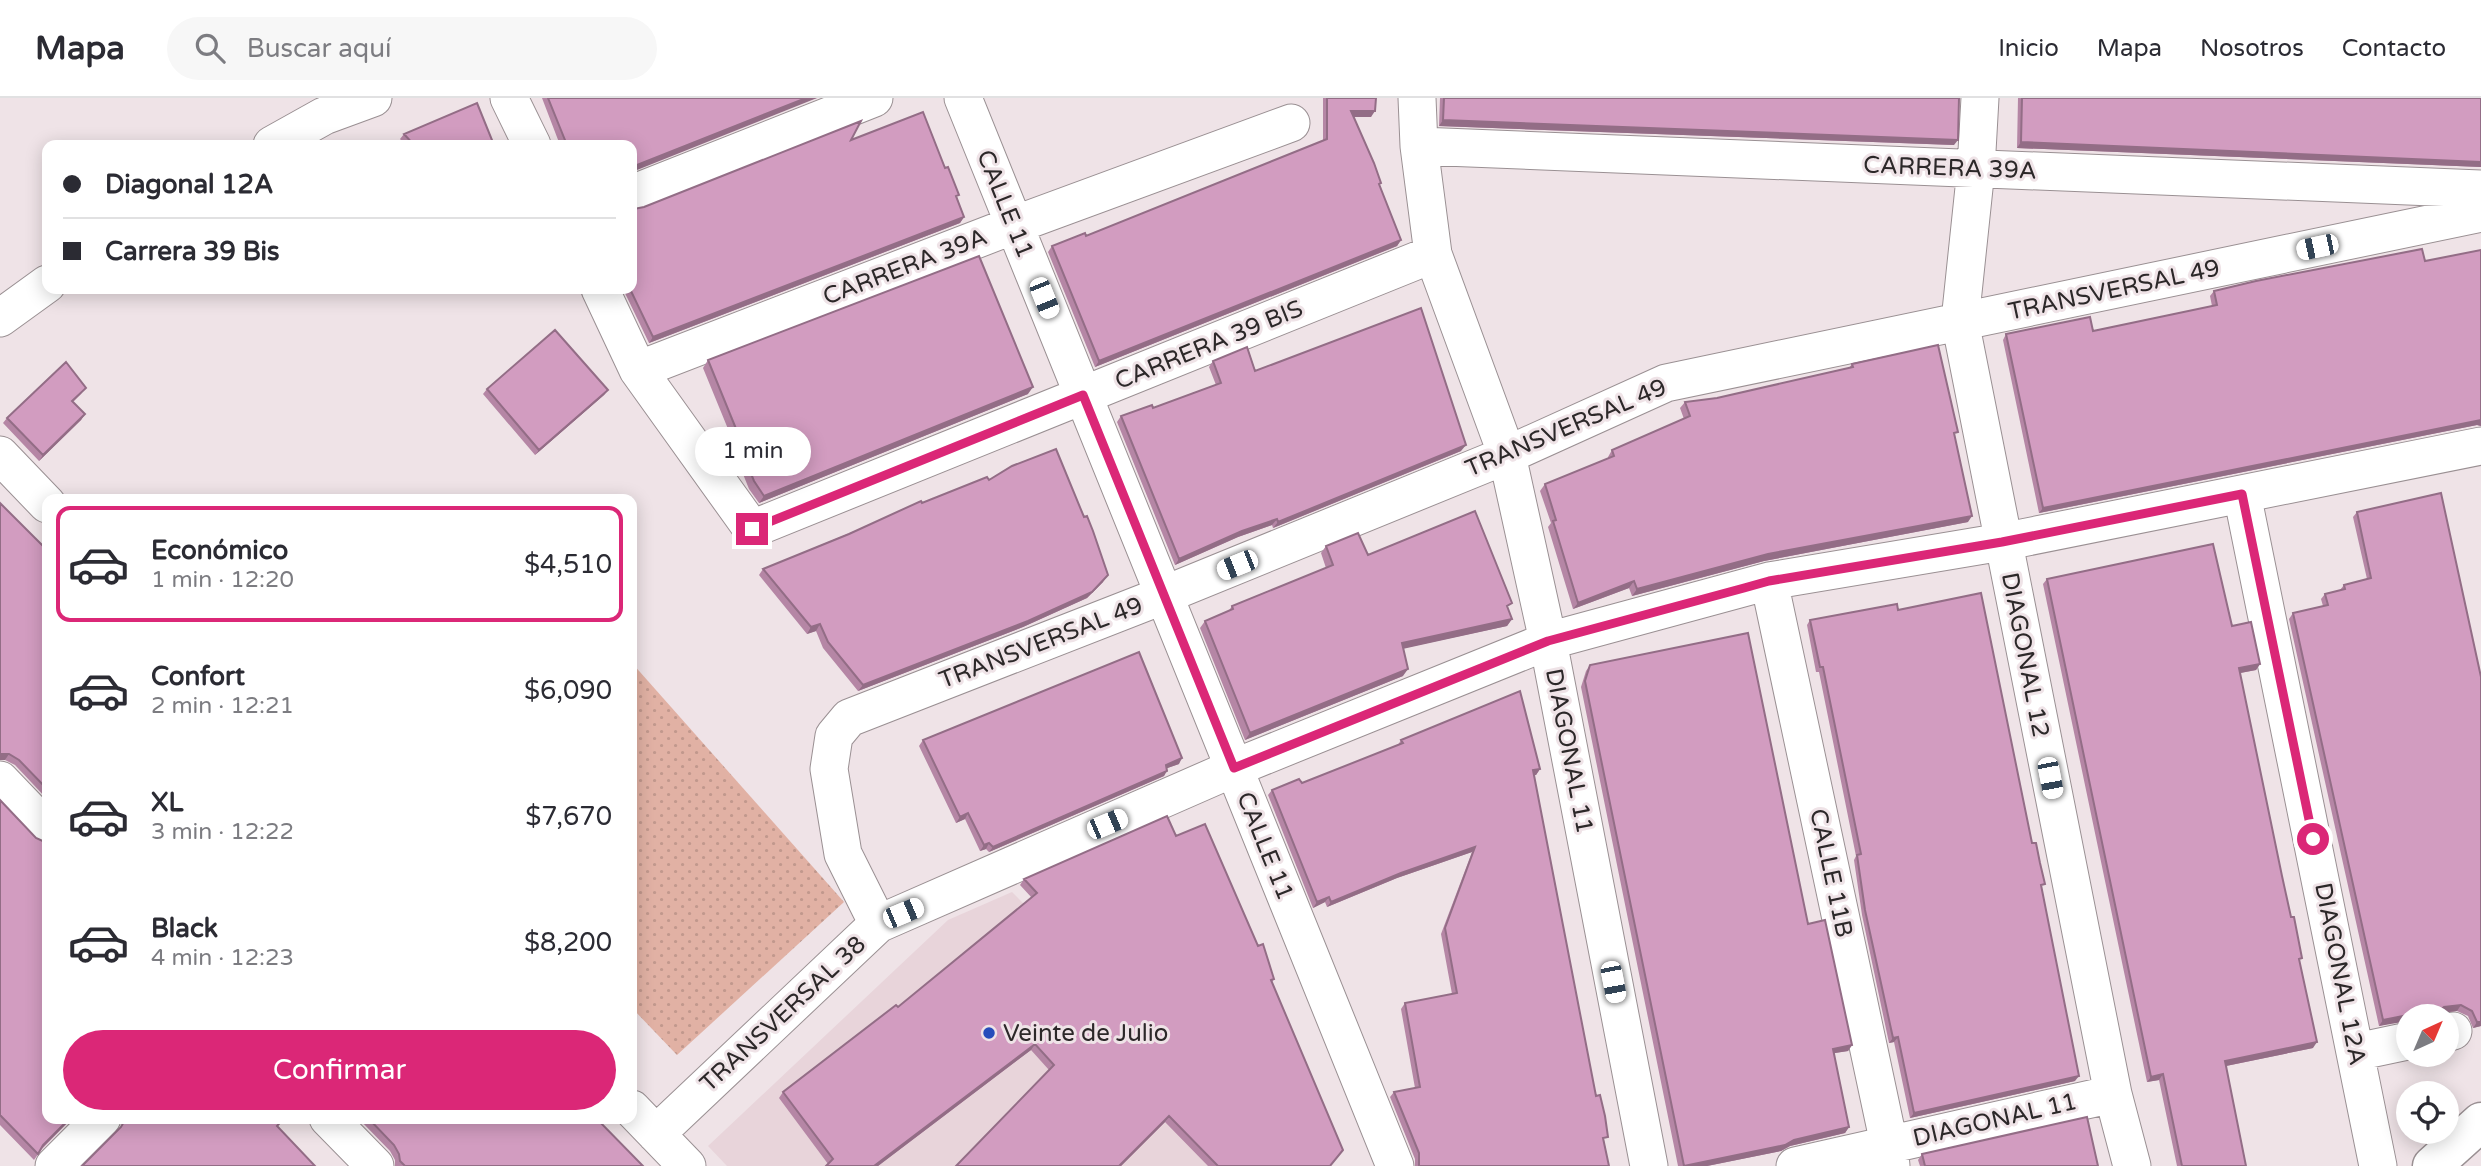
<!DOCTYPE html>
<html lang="es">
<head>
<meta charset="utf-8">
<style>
  body { margin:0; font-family:"Varela Round",sans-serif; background:#f7f7f7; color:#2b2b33; height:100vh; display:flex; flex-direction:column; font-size:26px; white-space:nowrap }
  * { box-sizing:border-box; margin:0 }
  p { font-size:23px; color:#7c7c81 }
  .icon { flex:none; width:38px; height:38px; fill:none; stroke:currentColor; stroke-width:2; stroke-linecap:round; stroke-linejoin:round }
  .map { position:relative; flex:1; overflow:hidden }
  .panel { position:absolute; left:42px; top:396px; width:595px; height:630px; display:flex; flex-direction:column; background:#fff; border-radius:14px; box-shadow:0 4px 18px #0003 }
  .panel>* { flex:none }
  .hud { position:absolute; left:42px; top:42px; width:595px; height:154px; border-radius:14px; box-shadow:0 4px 18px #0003; display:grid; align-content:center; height:154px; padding:0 21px; background:#fff }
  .needle { width:46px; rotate:44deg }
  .buttons { position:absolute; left:2396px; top:906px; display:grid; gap:14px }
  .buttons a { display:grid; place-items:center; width:63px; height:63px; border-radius:50%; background:#fff; box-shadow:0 4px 18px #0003; font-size:35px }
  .end { position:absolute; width:32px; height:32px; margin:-16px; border:9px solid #db2777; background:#fff; box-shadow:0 0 0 4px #fff }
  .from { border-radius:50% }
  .bubble { position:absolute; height:49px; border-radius:24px; background:#fff; box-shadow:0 4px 18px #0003; font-size:23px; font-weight:600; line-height:49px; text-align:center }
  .car { position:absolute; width:21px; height:42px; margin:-21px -10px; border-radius:9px; box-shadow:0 0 5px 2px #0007; background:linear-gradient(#fff 24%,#345 0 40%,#fff 0 76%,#345 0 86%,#fff 0) }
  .hud b { display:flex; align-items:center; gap:24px; height:66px; font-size:26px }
  .hud b+b { border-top:2px solid #e1e1e2 }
  .hud i { width:18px; height:18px; background:#2b2b33 }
  ul { padding:12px 0 0; list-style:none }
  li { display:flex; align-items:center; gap:21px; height:116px; margin:0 14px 10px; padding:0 7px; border:4px solid transparent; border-radius:14px }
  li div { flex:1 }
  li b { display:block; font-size:26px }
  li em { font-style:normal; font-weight:600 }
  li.active { border-color:#db2777 }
  li>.icon { width:63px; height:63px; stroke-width:1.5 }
  .cta { display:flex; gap:14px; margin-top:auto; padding:14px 21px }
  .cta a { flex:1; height:80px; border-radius:42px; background:#db2777; color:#fff; font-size:28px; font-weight:600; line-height:80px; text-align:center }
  header { display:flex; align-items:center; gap:42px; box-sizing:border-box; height:98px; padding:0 35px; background:#fff; border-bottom:2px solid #e1e1e2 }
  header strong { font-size:33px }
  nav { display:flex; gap:38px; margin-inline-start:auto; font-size:24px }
  .search { width:490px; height:63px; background:#f7f7f7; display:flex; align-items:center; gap:18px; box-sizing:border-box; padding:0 24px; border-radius:38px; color:#7c7c81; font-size:26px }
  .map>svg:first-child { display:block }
  .built { fill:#e8d4da }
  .grass { fill:url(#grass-dots) }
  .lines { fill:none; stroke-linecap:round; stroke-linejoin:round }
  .street-casing { stroke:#9a9093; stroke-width:39 }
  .secondary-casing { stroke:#9a9093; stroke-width:41 }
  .street { stroke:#fff; stroke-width:37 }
  .secondary { stroke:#fff; stroke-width:38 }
  .wall { fill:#b586a5 }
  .shaded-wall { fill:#936d86 }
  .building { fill:#d29cc0; stroke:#936d86; stroke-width:2 }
  .route { stroke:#db2777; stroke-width:9 }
  .poi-dot { fill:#264dbb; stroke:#efe3e7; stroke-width:2.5 }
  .labels { text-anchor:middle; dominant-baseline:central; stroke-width:6; stroke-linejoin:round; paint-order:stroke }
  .street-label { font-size:24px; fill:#2c2829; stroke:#efe3e7 }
  .poi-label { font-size:24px; fill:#2c2829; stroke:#efe3e7; text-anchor:start }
</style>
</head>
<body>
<header>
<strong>Mapa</strong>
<div class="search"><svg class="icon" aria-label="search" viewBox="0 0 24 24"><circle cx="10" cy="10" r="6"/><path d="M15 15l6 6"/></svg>Buscar aquí</div>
<nav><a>Inicio</a><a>Mapa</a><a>Nosotros</a><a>Contacto</a></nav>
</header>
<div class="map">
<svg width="2481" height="1068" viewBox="0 0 2481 1068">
  <defs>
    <pattern id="grass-dots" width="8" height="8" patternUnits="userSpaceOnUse" patternTransform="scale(1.75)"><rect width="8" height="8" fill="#e1b1a4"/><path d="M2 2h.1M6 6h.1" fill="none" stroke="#c1988d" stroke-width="1.8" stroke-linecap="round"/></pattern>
  </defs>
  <rect width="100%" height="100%" fill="#efe3e7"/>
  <path class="built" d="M1012,794L1282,1068H727L708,1048L948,822Z"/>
  <path class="grass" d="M632,565L844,804L677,957L632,910Z"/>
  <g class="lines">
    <defs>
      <path id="street" d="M509,0L532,47
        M963,0L1395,1068
        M1417,0L1419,48L1433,156L1507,357L1548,543L1649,1068
        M1980,0L1976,71L1960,223L2113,996L2132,1068
        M272,47L324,18L373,0
        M1419,48L2481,91
        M632,96L874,0
        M600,191L638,272L752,431L1433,156
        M0,220L47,186
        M638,272L1014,127L1291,25
        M0,357L47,406
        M2242,396L2378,1068
        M1769,483L1889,1046L1891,1068
        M0,682L47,731
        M878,826L843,756L829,671L834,638L849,620L1164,497L1507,357L1666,285L2481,115
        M2446,935L2453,933
        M2356,954L2408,943
        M632,1011L687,1068
        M328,1020L375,1068
        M656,1036L878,826L1234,670L1548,543L1769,483L2002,444L2481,348
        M54,1068L102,1020
        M1795,1068L2113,996"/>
      <path id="secondary" d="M2432,1068L2481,1024"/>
    </defs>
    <use href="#street" class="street-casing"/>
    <use href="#secondary" class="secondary-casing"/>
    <use href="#street" class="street"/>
    <use href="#secondary" class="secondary"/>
  </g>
  <path class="wall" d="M542,0H817L632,47H560Z
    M1323,0H1376L1371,19H1354L1381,85L1379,88L1401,142L1397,148L1095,269L1048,154L1052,148L1086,138L1323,43Z
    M1440,0H1959L1954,47L1439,28Z
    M2018,0H2481V69L2017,50Z
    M404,36L494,47H405L400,41Z
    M851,42L957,99L964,119L960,125L649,245L623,191H632L634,111L644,109Z
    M2481,152V328L2477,327L2039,415L2003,242L2006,236L2093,233L2212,208L2210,198L2214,193L2425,163Z
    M708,262L1028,296L759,405L749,391L733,351L735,348L703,270Z
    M1213,263L1255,273L1461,353L1273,430L1272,427L1238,439L1175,467L1117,324L1121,318L1153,310L1216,287L1209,269Z
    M1852,266L1955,338L1968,424L1764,463L1632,498L1629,490L1573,511L1548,429L1551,425L1540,393L1545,386L1608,361V359L1612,352L1684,321L1680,310L1685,304L1717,300L1849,270Z
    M487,291L608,292L604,297L535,357L483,296Z
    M82,295L73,304L85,316L81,322L39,363L3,325L7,320Z
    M989,382L1103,484L1087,500L1023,529L858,593L823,550L816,533L807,536L759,477L763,471L922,405Z
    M2357,414L2481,928L2473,930L2468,918L2457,913L2440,915L2436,919H2408L2404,922L2379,928L2289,521L2293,515L2323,508L2321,501L2325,496L2340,492L2344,487L2367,481L2353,419Z
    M1326,448L1368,457L1508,511L1512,521L1507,528L1404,550L1403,578L1245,642L1200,530L1205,523L1228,514L1232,508L1326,470L1321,455Z
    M47,452V701L15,667L5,662Z
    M2047,481L2232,528L2260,566L2256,572L2240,575L2300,865L2313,950L2226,968L2246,1068H2177L2159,982L2147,984L2043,486Z
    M1898,512L2042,791L2075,983L1910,1020L1894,944L1889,945L1862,817L1854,762L1856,758L1819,574H1816L1807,527L1810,522Z
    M1590,567L1808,826L1852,947L1848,953L1834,955L1849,1029L1845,1035L1790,1048L1781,1053L1707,1068H1678L1581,589L1586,573Z
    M923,642L1179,666L1167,670L1164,678L989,754L986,751L980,753L965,721L956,725L919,648Z
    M1401,642L1540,671L1536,677H1533L1609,1068H1415V1061L1390,999L1394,994L1415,990L1401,911L1405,905L1452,896L1441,836L1472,754L1397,780L1327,809L1325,804L1313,810L1268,697L1272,692L1302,685L1398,647Z
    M0,702L47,1020H72L41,1052L34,1062L0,1027Z
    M1176,738L1258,848L1274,881L1272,884L1331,1068H1208L1165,1024L1121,1068H956L1049,972L1031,952L878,1068H825L828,1066L779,1000L783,994L898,909L1032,800L1020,787L1024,781Z
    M358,1020H596L643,1068H395V1062L390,1053Z
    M1922,1056L2098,1068H1920L1918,1062Z"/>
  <path class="shaded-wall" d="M806,0H817L632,74V69Z
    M1351,13H1375L1371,19H1347Z
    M1443,22L1958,42L1954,47L1439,28Z
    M2021,44L2481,64V69L2017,50Z
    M964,119L960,125L649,245L653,239Z
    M1401,142L1397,148L1095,269L1099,263Z
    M1033,289L1028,296L759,405L764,398Z
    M608,292L604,297L535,357L539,352Z
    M85,316L81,322L39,363L43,357Z
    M2481,322V328L2477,327L2039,415L2043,410Z
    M1466,347L1461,353L1273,430L1278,424Z
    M1972,418L1968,424L1764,463L1632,498L1637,491L1768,456Z
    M1277,421L1272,427L1238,439L1175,467L1179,461L1242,433Z
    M1108,477L1103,484L1087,500L1023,529L858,593L863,587Z
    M1634,483L1629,490L1573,511L1578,505Z
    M1512,521L1507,528L1398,552L1402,545Z
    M820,526L816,533L807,536L811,529Z
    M2260,566L2256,572L2235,576L2239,570Z
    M1408,571L1403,578L1245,642L1250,635Z
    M0,656H9L5,662H0Z
    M1182,660L1179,666L1162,672L1166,667Z
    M1540,671L1536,677L1529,678L1533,672Z
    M1167,673L1164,678L989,754L993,749Z
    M968,715L965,721L956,725L960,719Z
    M989,745L986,751L980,753L984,747Z
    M1475,749L1472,754L1397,780L1327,809L1331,804L1401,775Z
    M1329,799L1325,804L1313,810L1317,804Z
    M2461,907L2457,913L2440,915L2436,919H2433L2444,909Z
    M2408,917H2418L2417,919H2408V923L2379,928L2383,922Z
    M2477,924H2481V928L2473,930Z
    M1898,939L1894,944L1889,945L1893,940Z
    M2317,944L2313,950L2221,969L2225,963Z
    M1035,946L1031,952L878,1068H874Z
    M1852,947L1848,953L1829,956L1833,951Z
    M2163,976L2159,982L2147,984L2151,979Z
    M2079,978L2075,983L1910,1020L1914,1015Z
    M1169,1018L1165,1024L1121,1068H1119Z
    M70,1020H72L39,1053L43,1047Z
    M1849,1029L1845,1035L1790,1048L1781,1053L1707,1068H1684Z"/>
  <path class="building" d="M548,0H806L632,69V47H567Z
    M1327,0H1376L1375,13H1351L1374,65L1381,85L1379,86L1401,142L1099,263L1052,148L1085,135L1086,138L1327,41Z
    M1444,0H1959L1958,42L1443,22Z
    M2022,0H2481V64L2021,44Z
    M477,5L494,47H414L404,36Z
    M923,14L945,70L948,69L959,97L956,98L964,119L653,239L630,191H632V110L634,111L644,109L861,23L851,42Z
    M2422,151L2425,163L2481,152V322L2043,410L2006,236L2090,219L2093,233L2217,207L2214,193L2256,183Z
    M979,158L1033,289L764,398L754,383L738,344L741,343L708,262Z
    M1421,210L1466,347L1278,424L1277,421L1242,433L1179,461L1121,318L1152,307L1153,310L1221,285L1213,263L1247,249L1255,273Z
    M555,232L608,292L539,352L487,291Z
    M1938,247L1958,334L1954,335L1972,418L1768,456L1637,491L1634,483L1578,505L1553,423L1556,422L1545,386L1614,358L1612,352L1690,318L1685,304L1717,300L1853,269L1852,266Z
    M66,264L86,290L72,303L85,316L43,357L7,320Z
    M1056,351L1084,419L1087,418L1093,433L1108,477L1092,494L1028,523L863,587L828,544L820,526L811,529L763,471L849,436L921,403L922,405L987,379L989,382L1012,368Z
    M2441,395L2481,579V924H2477L2472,913L2461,907L2444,909L2433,919H2420L2418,917H2408L2383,922L2293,515L2328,507L2325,496L2345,491L2344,487L2371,480L2357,414Z
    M0,405L47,452V691L19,662L9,656H0Z
    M1475,413L1512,505L1507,508L1512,521L1402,545L1408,571L1250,635L1205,523L1233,511L1232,508L1333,467L1326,448L1358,435L1368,457Z
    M2213,446L2232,528L2251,524L2260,566L2239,570L2282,778L2291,819H2294L2302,860L2299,861L2317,944L2225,963L2246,1068H2182L2163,976L2151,979L2047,481Z
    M1981,495L2032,745H2036L2040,765L2045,786L2041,787L2079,978L1914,1015L1898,939L1893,940L1865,812L1857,757L1861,756L1823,569H1820L1810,522L1897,506L1898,512Z
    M1748,535L1808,826L1825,822L1852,947L1833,951L1849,1029L1794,1042L1785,1047L1684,1068L1585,583L1590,567Z
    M1139,554L1182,660L1166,667L1167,673L993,749L989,745L984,747L968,715L960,719L923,642Z
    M1520,593L1540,671L1533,672L1596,998L1600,997L1605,1018L1608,1039L1603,1040L1609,1068H1419V1055L1394,994L1420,989L1405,905L1457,895L1445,830L1475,749L1401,775L1331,804L1329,799L1317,804L1272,692L1299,681L1302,685L1403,645L1401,642Z
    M0,702L36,740L47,745V1020H70L43,1047L38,1056L0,1017Z
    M1167,718L1176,738L1205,726L1258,848L1263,846L1274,881L1271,882L1343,1052L1330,1068H1218L1169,1018L1119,1068H956L1054,967L1035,946L874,1068H826L833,1061L783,994L896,907L898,909L1037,795L1024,781Z
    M2087,1019L2098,1068H1925L1922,1056Z
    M126,1020H284L277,1028L315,1068H82L121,1029Z
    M368,1020H596L643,1068H405L400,1063L399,1056L394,1047Z"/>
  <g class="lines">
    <path class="route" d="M752,431L1083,297L1234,670L1548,543L1744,490L1769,483L2002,444L2242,396L2313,741"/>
  </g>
  <circle class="poi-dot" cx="989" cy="935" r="7"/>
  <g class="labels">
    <g class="street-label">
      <text transform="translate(1950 70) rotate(2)">CARRERA 39A</text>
      <text transform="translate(1005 106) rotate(68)">CALLE 11</text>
      <text transform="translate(905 169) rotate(-21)">CARRERA 39A</text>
      <text transform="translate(2114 192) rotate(-12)">TRANSVERSAL 49</text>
      <text transform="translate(1209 247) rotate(-22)">CARRERA 39 BIS</text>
      <text transform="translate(1566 330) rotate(-23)">TRANSVERSAL 49</text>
      <text transform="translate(1041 545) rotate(-21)">TRANSVERSAL 49</text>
      <text transform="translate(2025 557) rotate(79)">DIAGONAL 12</text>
      <text transform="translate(1569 653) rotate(79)">DIAGONAL 11</text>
      <text transform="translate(1265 748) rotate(68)">CALLE 11</text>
      <text transform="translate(1831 775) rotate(78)">CALLE 11B</text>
      <text transform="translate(2340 876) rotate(79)">DIAGONAL 12A</text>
      <text transform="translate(783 916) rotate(-43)">TRANSVERSAL 38</text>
      <text transform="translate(1995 1022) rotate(-13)">DIAGONAL 11</text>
    </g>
    <g class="poi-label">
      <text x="1003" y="935">Veinte de Julio</text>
    </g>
  </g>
</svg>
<div class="buttons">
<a><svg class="needle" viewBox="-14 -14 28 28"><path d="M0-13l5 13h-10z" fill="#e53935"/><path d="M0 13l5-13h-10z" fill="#7c7c81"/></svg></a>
<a><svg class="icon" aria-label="locate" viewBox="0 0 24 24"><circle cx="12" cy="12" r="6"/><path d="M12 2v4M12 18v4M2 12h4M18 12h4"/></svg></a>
</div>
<i class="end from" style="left:2313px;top:741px"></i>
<i class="end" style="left:752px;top:431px"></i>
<div class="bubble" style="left:695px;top:329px;width:116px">1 min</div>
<i class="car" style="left:2317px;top:149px;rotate:258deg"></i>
<i class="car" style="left:1044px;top:200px;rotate:158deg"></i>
<i class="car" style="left:1237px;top:467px;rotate:248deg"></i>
<i class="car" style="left:2050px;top:680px;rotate:169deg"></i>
<i class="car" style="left:1107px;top:726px;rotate:67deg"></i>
<i class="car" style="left:903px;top:815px;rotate:67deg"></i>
<i class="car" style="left:1613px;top:884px;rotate:169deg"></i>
<div class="hud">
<b><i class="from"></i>Diagonal 12A</b>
<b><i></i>Carrera 39 Bis</b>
</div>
<section class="panel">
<ul>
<li class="active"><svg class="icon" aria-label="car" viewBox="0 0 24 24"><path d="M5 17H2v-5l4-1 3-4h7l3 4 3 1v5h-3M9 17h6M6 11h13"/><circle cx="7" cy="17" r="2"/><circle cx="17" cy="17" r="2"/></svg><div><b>Económico</b><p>1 min · 12:20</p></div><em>$4,510</em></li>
<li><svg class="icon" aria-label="car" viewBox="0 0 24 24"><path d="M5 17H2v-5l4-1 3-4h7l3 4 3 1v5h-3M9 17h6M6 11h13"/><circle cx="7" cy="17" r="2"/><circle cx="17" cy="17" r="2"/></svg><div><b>Confort</b><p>2 min · 12:21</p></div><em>$6,090</em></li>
<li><svg class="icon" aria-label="car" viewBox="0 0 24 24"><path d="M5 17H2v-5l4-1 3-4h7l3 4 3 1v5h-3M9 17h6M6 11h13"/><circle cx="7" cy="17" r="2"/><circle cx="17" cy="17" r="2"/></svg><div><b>XL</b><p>3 min · 12:22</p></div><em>$7,670</em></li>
<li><svg class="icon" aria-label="car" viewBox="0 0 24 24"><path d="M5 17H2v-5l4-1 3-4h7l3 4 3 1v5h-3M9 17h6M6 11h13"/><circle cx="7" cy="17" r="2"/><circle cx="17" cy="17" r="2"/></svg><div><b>Black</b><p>4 min · 12:23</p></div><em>$8,200</em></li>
</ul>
<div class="cta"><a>Confirmar</a></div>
</section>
</div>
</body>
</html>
